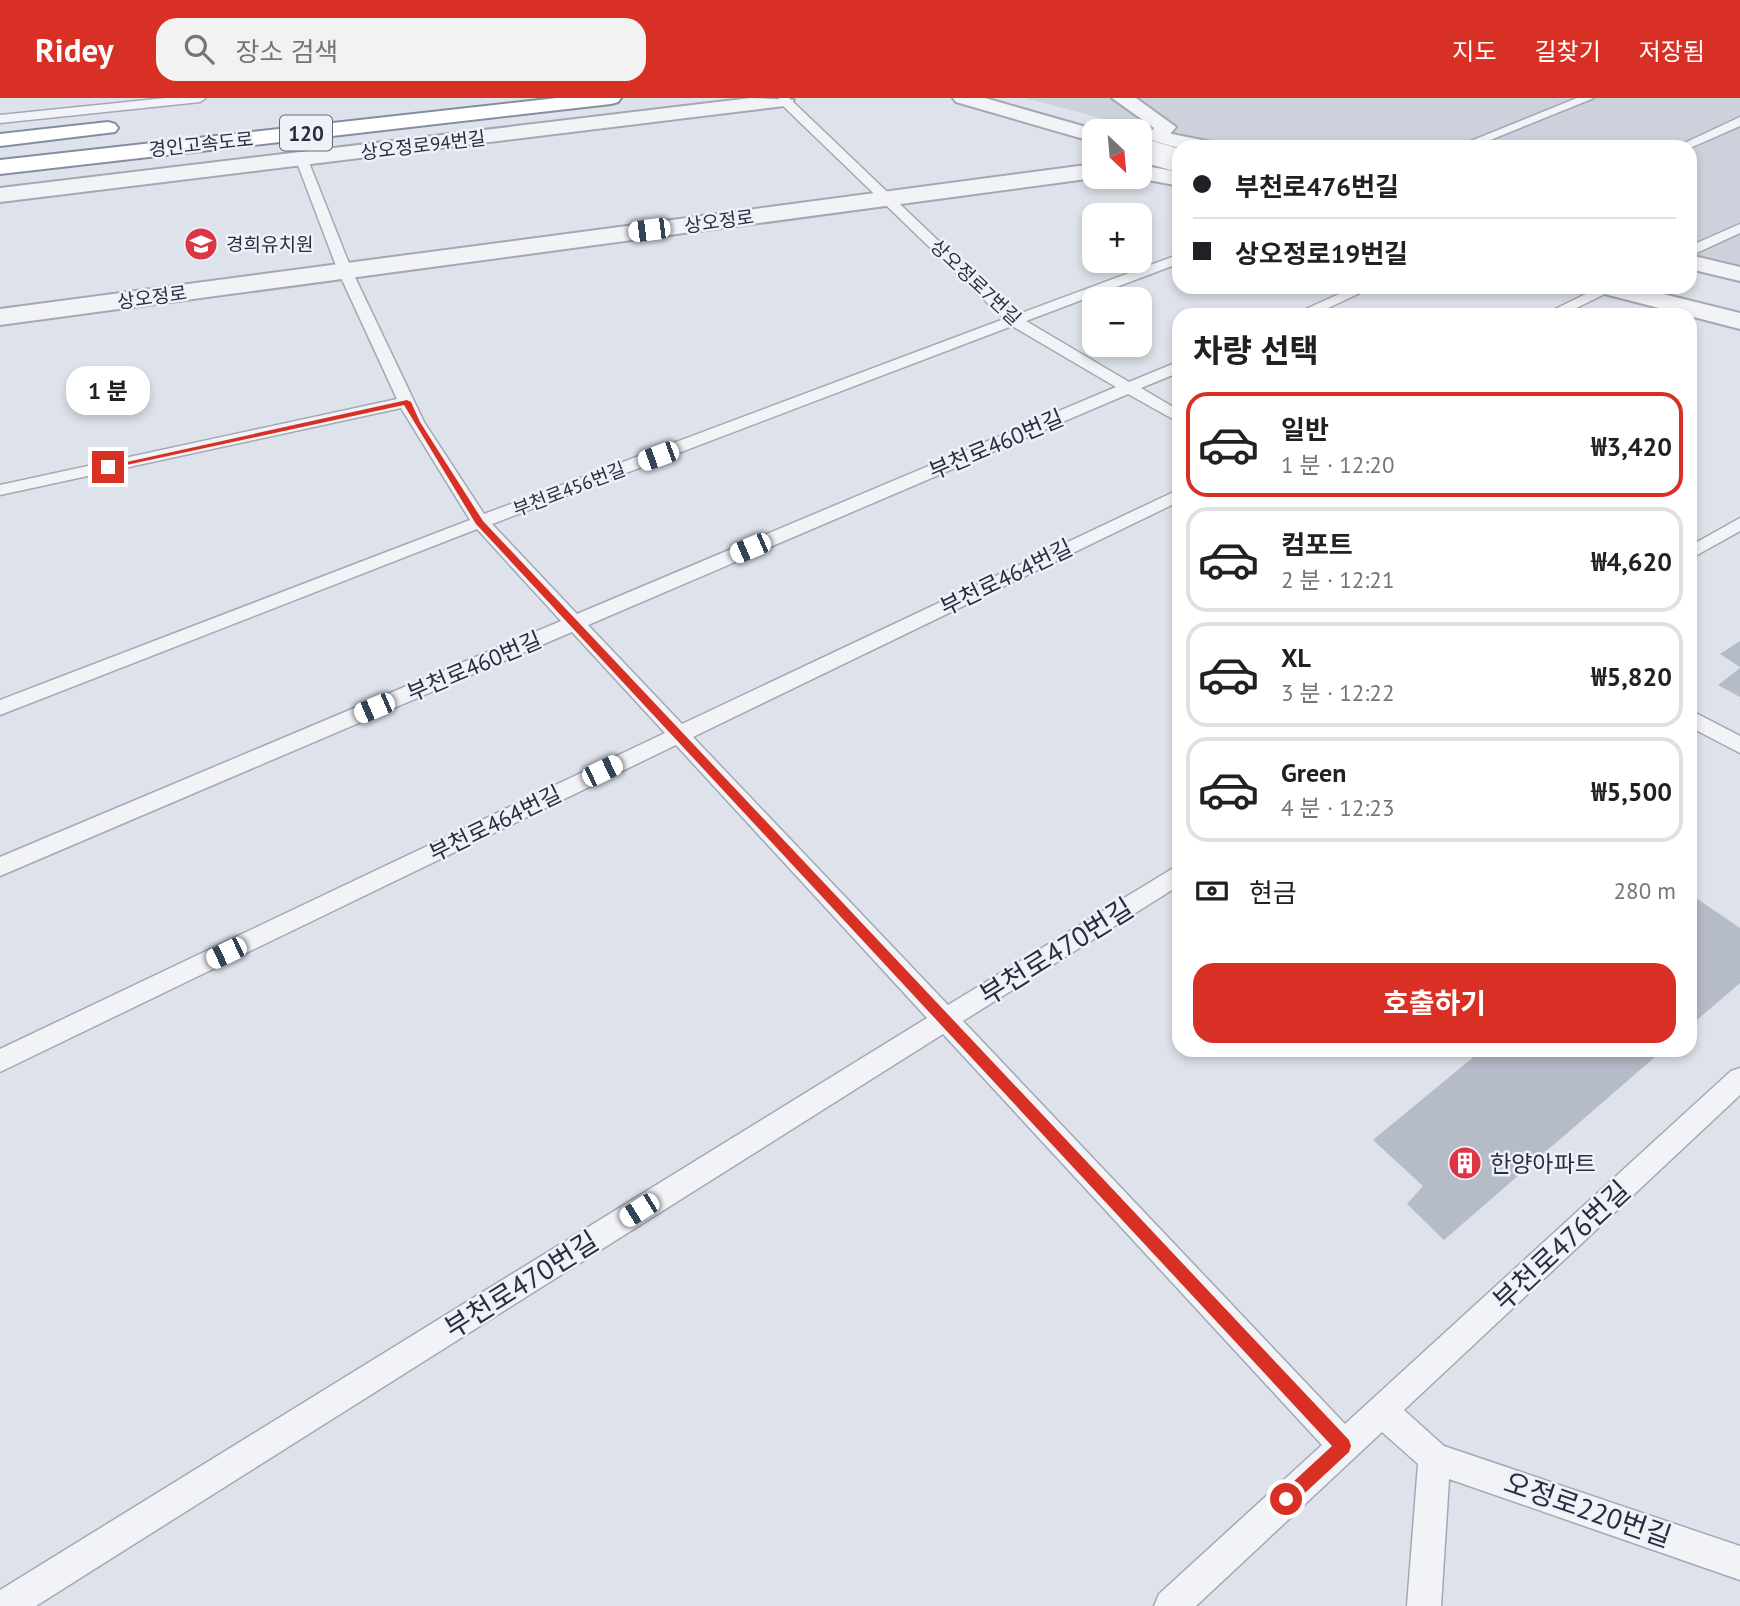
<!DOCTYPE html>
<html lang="ko">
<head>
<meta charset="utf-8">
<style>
  body { margin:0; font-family:"PT Sans","Noto Sans KR",sans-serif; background:#f2f2f2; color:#202124; height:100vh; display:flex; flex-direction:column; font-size:26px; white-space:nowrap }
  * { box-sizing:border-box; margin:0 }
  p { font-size:23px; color:#757577 }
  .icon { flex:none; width:38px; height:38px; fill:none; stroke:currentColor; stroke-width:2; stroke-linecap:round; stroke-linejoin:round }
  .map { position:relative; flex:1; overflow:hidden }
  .details { position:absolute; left:1172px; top:210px; width:525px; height:749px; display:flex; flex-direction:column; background:#fff; border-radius:21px; box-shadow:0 4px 10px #0003 }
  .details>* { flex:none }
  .hud { position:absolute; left:1172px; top:42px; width:525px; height:154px; border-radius:21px; box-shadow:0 4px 10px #0003; display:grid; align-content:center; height:154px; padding:0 21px; background:#fff }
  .needle { width:46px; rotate:154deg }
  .tools { position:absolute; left:1082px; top:21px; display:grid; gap:14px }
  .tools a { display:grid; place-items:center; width:70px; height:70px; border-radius:14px; background:#fff; box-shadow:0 4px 10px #0003; font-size:35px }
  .end { position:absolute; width:32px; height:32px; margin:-16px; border:9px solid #d93025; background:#fff; box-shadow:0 0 0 4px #fff }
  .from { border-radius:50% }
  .bubble { position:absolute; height:49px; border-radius:21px; background:#fff; box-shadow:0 4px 10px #0003; font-size:23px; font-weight:700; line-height:49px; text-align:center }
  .car { position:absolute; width:21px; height:42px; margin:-21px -10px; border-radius:9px; box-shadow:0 0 5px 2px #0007; background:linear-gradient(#fff 24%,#345 0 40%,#fff 0 76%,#345 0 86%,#fff 0) }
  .hud b { display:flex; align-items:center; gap:24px; height:66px; font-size:26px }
  .hud b+b { border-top:2px solid #e0e0e0 }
  .hud i { width:18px; height:18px; background:#202124 }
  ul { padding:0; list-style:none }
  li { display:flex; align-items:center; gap:21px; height:105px; margin:0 14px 10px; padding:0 7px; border:4px solid #e0e0e0; border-radius:21px }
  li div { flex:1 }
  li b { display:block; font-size:26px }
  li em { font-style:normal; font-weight:700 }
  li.current { border-color:#d93025 }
  li>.icon { width:63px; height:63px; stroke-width:1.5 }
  h2 { padding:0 21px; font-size:32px; line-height:84px }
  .pay { display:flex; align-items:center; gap:18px; height:77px; padding:0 21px; font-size:26px }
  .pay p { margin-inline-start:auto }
  .cta { display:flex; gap:14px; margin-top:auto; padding:14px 21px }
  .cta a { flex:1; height:80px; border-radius:21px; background:#d93025; color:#fff; font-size:28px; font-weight:700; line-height:80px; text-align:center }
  header { display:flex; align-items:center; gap:42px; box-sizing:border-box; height:98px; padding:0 35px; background:#d93025; color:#fff }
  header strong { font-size:33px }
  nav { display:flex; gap:38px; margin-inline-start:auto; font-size:24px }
  .search { width:490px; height:63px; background:#f2f2f2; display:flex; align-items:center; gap:18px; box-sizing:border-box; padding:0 24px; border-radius:21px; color:#757577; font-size:26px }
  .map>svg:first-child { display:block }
  .built { fill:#ccd1dc }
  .building { fill:#b5bbc7 }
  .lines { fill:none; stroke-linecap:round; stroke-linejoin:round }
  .service-casing { stroke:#a3a8b4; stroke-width:3 }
  .minor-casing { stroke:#a3a8b4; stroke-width:4 }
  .tertiary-casing { stroke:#a3a8b4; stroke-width:4 }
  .motorway-casing { stroke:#848ea2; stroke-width:4 }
  .service { fill:#f2f3f7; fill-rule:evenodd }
  .minor { fill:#f2f3f7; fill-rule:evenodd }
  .tertiary { fill:#f2f3f7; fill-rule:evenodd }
  .motorway { fill:#fff; fill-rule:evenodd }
  .tertiary-bridge-casing { stroke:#a3a8b4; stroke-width:24; stroke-linecap:butt }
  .tertiary-bridge { stroke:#f2f3f7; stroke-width:23 }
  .route { fill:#d93025 }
  .labels { text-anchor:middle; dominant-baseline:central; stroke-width:5; stroke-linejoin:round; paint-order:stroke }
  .far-street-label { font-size:19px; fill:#262e42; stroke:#eef1f7 }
  .far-poi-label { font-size:19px; fill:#262e42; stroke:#eef1f7; text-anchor:start }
  .shield { fill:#eef1f7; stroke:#626878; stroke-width:2 }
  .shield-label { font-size:21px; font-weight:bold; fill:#262e42 }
  .street-label { font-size:23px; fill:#262e42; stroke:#eef1f7 }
  .poi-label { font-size:23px; fill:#262e42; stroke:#eef1f7; text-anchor:start }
  .near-street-label { font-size:28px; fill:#262e42; stroke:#eef1f7 }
</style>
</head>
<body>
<header>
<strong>Ridey</strong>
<div class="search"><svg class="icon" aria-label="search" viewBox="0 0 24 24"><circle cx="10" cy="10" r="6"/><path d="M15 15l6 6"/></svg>장소 검색</div>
<nav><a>지도</a><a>길찾기</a><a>저장됨</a></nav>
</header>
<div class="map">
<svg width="1740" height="1508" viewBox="0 0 1740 1508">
  <rect width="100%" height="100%" fill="#dee2ea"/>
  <path class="built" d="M1025,0H1740V176L1691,164L1690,49H1210Z"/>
  <path class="building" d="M1740,543V569L1720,556Z
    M1740,570V599L1718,587Z
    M1690,796L1740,830V885L1690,928Z
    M1482,952H1663L1444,1142L1407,1106L1423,1088L1373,1042Z"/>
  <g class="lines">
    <defs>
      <path id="service" d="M166,0H206L200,4L0,25V17Z
        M779,0H789L1016,217L1180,156V165L1026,223L1129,284L1180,263V274L1141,290L1180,313V325L1128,296L588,527L682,626L1180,391V403L693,639L948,907L1180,766V787L963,923L1345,1326L1731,973L1740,970V997L1404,1312L1444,1348L1740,1448V1482L1449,1381L1441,1508H1407L1418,1366L1382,1334L1196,1508H1154L1159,1496L1322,1347L943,936L36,1508H0V1492L927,920L676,647L0,974V951L665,635L572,534L0,778V759L561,523L477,431L0,617V602L470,422L401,310L0,397V387L397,301L338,173L296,62L302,58L308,62L352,173L424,324L484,416L1004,221L780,5ZM1012,228L1116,289L577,516L492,426Z
        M1577,0H1594L1473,49H1456Z
        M1740,19V28L1690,50L1676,49Z
        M1740,126V135L1690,158V148Z
        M1354,189H1373L1313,217H1293Z
        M1600,189L1617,190L1562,217H1543Z
        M1740,420V433L1690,461V448Z
        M1690,612L1740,638V655L1690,629Z"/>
      <path id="minor" d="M751,0L794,2L791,6L784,8L0,104V90Z
        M1112,0H1136L1176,29L1164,43H1150L1147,39L1154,30Z"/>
      <path id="tertiary" d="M953,0H985L1100,33H1094V44L956,4Z
        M1157,33L1217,45L1221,49L1180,50L1161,46L1147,59L1139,60V43L1150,35Z
        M1094,66V79H1097L1094,80L0,227V211Z
        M1139,67L1180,74V88L1132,79H1139Z
        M1690,157L1740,169V183L1690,171Z
        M1594,189H1635L1740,215V231L1597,194Z"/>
      <path id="motorway" d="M557,0H621L618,4L611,6L0,76V62Z
        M108,24L115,26L118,30L115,34L0,48V36Z"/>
    </defs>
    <use href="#service" class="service-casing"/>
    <use href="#minor" class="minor-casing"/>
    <use href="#tertiary" class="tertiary-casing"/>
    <use href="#motorway" class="motorway-casing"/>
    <use href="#service" class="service"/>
    <use href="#minor" class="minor"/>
    <use href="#tertiary" class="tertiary"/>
    <use href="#motorway" class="motorway"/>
    <defs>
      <path id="tertiary-bridge" d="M1139,51L1180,63"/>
    </defs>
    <use href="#tertiary-bridge" class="tertiary-bridge-casing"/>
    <use href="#tertiary-bridge" class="tertiary-bridge"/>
  </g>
  <path class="route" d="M407,302L411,304L420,324L483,423L1349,1342L1351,1348L1349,1354L1292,1407L1286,1409L1280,1407L1278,1401L1280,1396L1332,1348L476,426L404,307L108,371L104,369Z"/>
  <defs>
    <symbol id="school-disc" viewBox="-11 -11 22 22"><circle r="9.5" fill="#dc3544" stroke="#eef1f7"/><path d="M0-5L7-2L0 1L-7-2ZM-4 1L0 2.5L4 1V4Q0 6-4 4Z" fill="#fff"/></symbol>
    <symbol id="building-disc" viewBox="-11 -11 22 22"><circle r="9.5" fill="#dc3544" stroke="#eef1f7"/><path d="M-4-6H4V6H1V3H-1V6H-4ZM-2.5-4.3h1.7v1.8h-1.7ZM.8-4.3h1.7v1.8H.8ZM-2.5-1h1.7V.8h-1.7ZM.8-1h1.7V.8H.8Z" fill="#fff"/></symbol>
  </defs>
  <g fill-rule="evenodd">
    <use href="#school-disc" x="182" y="127" width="38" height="38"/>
    <use href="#building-disc" x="1446" y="1046" width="38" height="38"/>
  </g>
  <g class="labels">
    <g class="far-street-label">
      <text transform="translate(201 46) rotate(-6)">경인고속도로</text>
      <text transform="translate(423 47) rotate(-7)">상오정로94번길</text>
      <text transform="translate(719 123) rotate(-8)">상오정로</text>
      <text transform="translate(976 184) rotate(43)">상오정로7번길</text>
      <text transform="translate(152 199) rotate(-8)">상오정로</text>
      <text transform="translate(569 391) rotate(-21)">부천로456번길</text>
    </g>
    <g class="far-poi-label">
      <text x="226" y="146">경희유치원</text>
    </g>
    <rect class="shield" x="280" y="17.5" width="52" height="35" rx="5"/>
    <g class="shield-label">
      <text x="306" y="35">120</text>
    </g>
    <g class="street-label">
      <text transform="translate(996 346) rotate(-23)">부천로460번길</text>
      <text transform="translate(1006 479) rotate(-26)">부천로464번길</text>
      <text transform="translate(474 568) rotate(-23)">부천로460번길</text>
      <text transform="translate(495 725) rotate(-26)">부천로464번길</text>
    </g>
    <g class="poi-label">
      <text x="1490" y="1065">한양아파트</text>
    </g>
    <g class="near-street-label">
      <text transform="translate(1056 853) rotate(-32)">부천로470번길</text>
      <text transform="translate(1561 1147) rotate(-43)">부천로476번길</text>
      <text transform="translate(521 1186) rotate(-32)">부천로470번길</text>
      <text transform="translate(1588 1411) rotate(19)">오정로220번길</text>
    </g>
  </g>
</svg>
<div class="tools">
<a><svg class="needle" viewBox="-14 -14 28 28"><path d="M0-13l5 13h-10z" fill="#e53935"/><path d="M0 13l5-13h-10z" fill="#757577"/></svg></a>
<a>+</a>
<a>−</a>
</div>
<i class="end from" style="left:1286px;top:1401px"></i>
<i class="end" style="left:108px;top:369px"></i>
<div class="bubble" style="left:66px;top:268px;width:84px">1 분</div>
<i class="car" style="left:649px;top:132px;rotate:263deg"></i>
<i class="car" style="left:658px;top:358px;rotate:250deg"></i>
<i class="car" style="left:750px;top:450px;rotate:247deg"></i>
<i class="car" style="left:374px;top:610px;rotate:247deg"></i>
<i class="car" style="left:602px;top:673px;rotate:64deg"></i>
<i class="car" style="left:226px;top:855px;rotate:244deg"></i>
<i class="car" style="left:639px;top:1112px;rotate:238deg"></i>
<div class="hud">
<b><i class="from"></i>부천로476번길</b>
<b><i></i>상오정로19번길</b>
</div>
<section class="details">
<h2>차량 선택</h2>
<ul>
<li class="current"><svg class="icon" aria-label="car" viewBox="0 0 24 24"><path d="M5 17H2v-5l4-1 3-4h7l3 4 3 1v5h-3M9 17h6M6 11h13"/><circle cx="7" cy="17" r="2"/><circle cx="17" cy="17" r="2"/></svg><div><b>일반</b><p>1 분 · 12:20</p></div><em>₩3,420</em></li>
<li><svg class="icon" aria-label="car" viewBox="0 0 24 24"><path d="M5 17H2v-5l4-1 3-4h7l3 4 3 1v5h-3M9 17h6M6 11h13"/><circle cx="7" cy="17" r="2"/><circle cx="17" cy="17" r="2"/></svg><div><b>컴포트</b><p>2 분 · 12:21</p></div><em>₩4,620</em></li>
<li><svg class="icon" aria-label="car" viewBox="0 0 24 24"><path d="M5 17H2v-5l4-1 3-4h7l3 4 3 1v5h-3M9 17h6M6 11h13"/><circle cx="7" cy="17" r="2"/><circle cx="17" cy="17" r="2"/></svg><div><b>XL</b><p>3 분 · 12:22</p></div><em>₩5,820</em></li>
<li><svg class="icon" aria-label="car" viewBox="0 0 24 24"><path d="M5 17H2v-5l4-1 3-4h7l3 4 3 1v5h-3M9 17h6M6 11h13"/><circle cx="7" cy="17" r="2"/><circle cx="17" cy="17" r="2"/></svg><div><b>Green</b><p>4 분 · 12:23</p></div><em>₩5,500</em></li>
</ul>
<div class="pay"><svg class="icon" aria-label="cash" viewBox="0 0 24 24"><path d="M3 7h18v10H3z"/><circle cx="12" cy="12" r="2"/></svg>현금<p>280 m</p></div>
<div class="cta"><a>호출하기</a></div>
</section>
</div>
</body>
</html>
